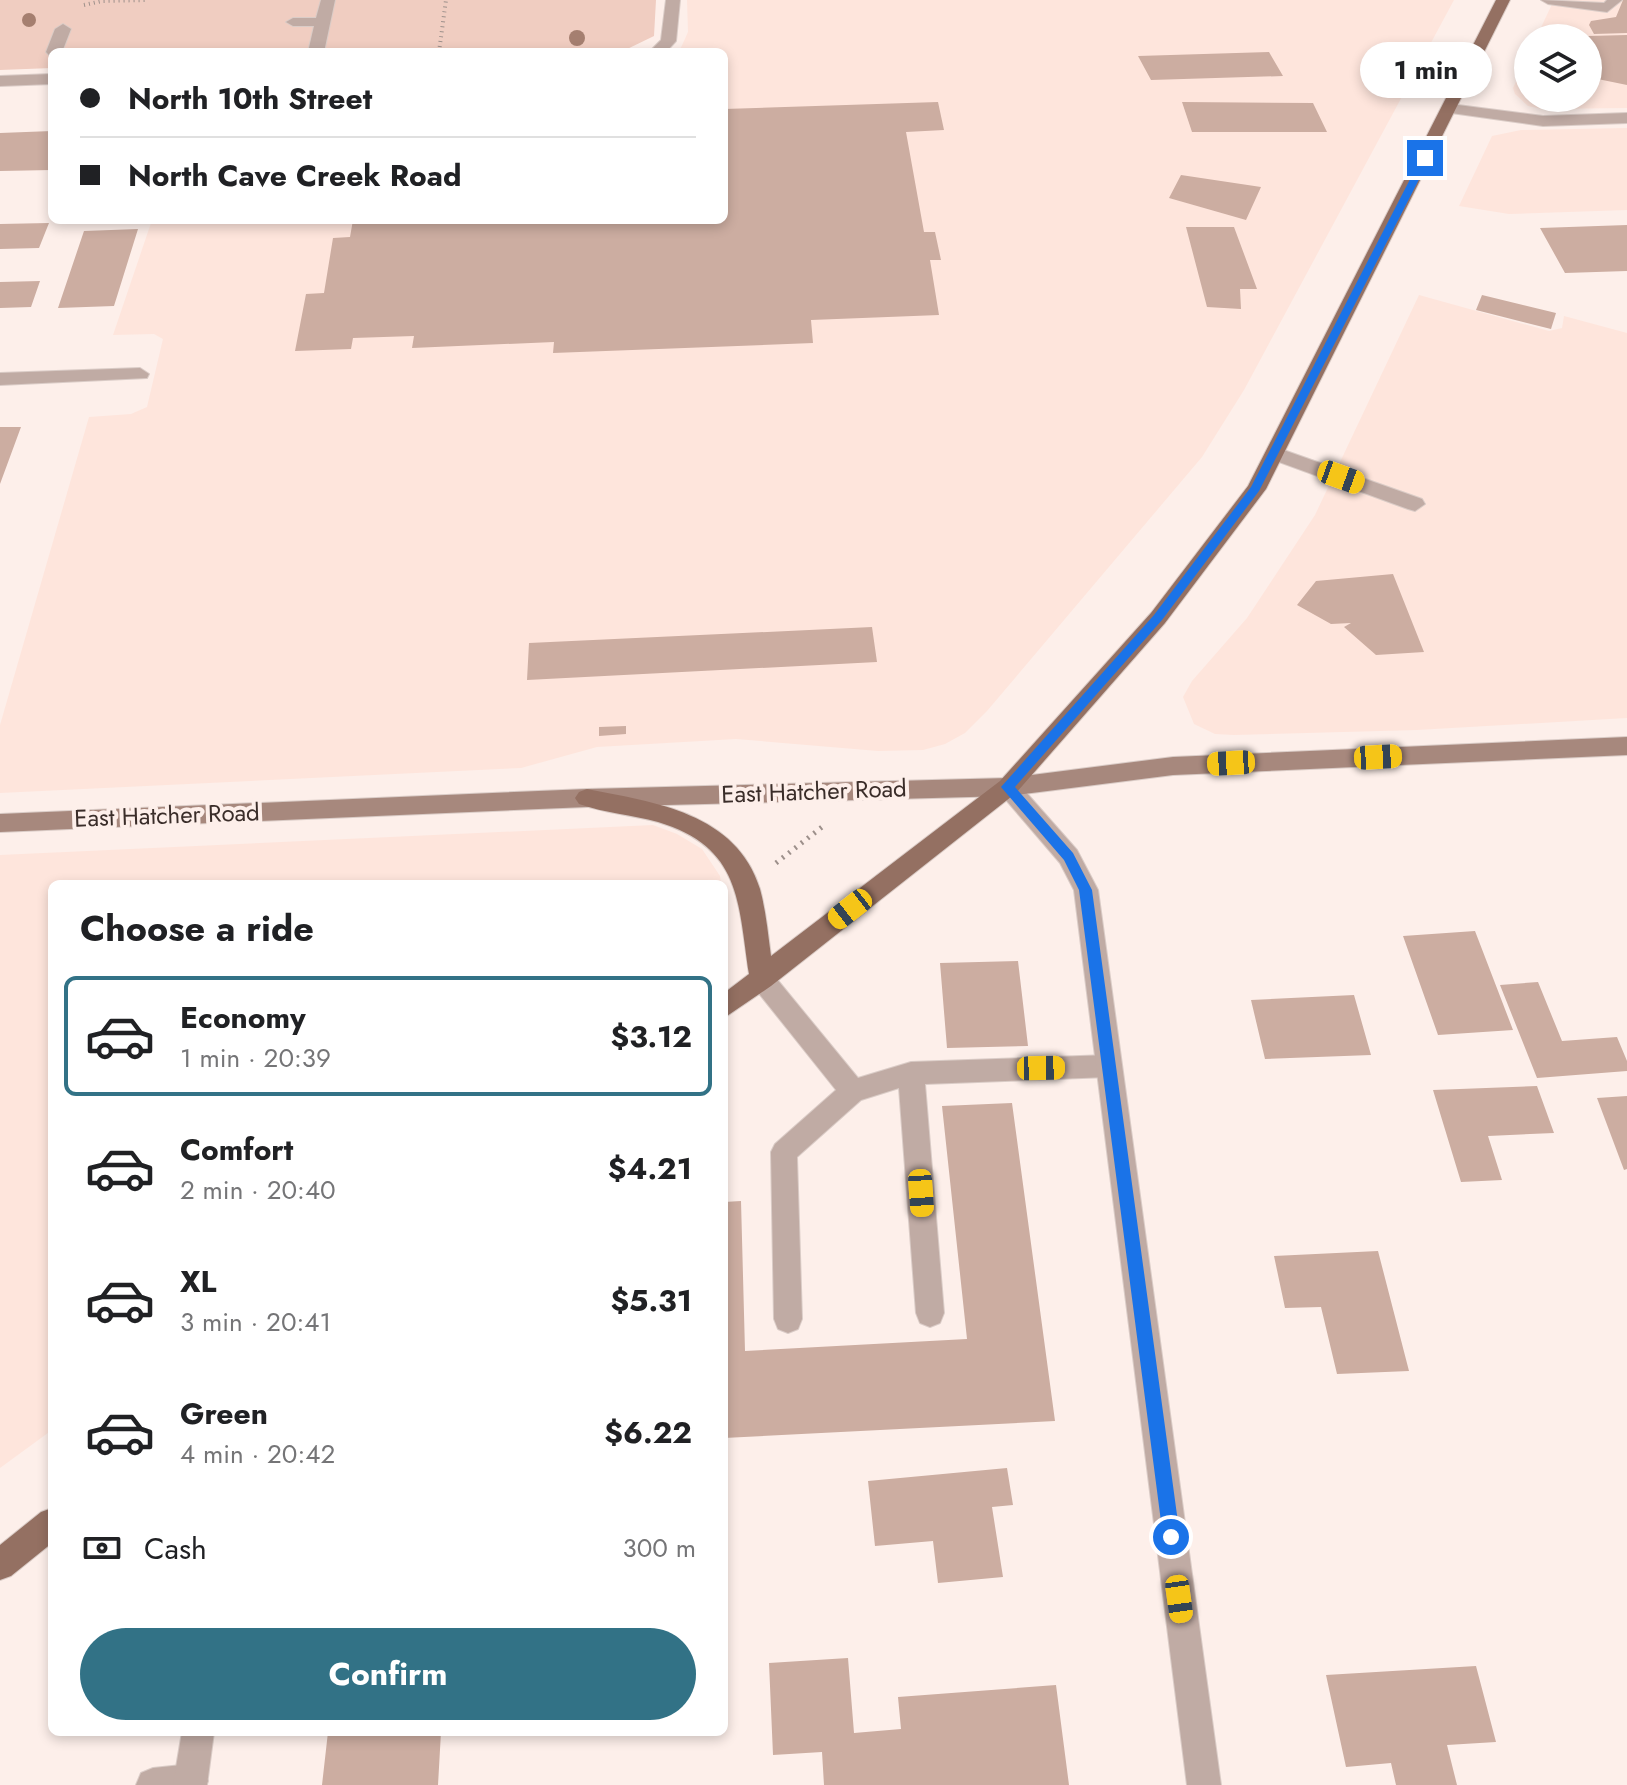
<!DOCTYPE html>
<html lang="en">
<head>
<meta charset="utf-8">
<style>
  body { margin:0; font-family:Jost,sans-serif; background:#f6f6f6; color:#202124; height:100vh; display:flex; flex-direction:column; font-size:30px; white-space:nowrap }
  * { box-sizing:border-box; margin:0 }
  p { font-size:26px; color:#757577 }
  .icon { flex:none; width:44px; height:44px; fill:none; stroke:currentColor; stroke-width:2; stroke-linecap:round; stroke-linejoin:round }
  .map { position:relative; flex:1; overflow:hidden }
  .drawer { position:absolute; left:48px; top:880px; width:680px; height:856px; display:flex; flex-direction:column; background:#fff; border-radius:12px; box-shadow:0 4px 12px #0003 }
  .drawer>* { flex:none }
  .guide { position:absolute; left:48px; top:48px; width:680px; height:176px; border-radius:12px; box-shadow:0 4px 12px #0003; display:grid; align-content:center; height:176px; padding:0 32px; background:#fff }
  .controls { position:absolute; left:1514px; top:24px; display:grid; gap:16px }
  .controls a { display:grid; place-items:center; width:88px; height:88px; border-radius:50%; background:#fff; box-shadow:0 4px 12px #0003; font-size:40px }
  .end { position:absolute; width:36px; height:36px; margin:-18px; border:10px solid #1a73e8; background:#fff; box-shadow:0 0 0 4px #fff }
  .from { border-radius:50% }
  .bubble { position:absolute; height:56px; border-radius:28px; background:#fff; box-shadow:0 4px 12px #0003; font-size:26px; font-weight:700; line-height:56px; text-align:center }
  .car { position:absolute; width:24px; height:48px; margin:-24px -12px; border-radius:10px; box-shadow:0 0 6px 2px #0007; background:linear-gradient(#f5c518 24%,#345 0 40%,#f5c518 0 76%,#345 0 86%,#f5c518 0) }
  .guide b { display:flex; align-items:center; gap:28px; height:76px; font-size:30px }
  .guide b+b { border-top:2px solid #e0e0e0 }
  .guide i { width:20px; height:20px; background:#202124 }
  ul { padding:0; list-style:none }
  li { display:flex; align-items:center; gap:24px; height:120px; margin:0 16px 12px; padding:0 16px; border:4px solid transparent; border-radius:12px }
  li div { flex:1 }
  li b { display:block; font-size:30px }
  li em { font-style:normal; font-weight:700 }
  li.active { border-color:#327286 }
  li>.icon { width:72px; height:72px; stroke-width:1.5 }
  h2 { padding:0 32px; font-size:36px; line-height:96px }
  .pay { display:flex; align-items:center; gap:20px; height:88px; padding:0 32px; font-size:30px }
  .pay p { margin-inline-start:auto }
  .primary-button { display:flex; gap:16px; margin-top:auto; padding:16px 32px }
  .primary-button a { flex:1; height:92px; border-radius:48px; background:#327286; color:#fff; font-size:32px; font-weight:700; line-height:92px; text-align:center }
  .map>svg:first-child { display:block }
  .built { fill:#fee5dc }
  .green { fill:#f0cdc1 }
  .building { fill:#ccada1 }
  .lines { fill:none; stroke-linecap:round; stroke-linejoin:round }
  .lane-casing { stroke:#daccc7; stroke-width:2 }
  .street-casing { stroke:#daccc7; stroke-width:2 }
  .secondary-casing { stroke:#daccc7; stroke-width:2 }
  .primary-casing { stroke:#daccc7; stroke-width:2 }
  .path-far1 { stroke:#9d908b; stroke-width:4; stroke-dasharray:1 4; stroke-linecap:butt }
  .path { stroke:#9d908b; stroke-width:5; stroke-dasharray:2 6; stroke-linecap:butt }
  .lane { fill:#c0aba4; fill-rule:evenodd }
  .street { fill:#c0aba4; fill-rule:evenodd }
  .secondary { fill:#a7887d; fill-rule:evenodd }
  .primary { fill:#947062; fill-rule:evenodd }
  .tree { fill:#a57f70 }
  .route { fill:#1a73e8 }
  .labels { text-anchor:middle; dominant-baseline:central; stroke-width:8; stroke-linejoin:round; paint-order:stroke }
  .street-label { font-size:24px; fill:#3a2d29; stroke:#fdefea }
</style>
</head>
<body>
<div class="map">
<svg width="1627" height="1785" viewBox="0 0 1627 1785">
  <rect width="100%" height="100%" fill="#fdefea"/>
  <path class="built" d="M687,0H1454L1244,390L1202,457L987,711L965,733L945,744L923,750L878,751L736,739L597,747L521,768L0,793V725L89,417L131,414L147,407L163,339L154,334L113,335L152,220H724V52H679L688,32Z
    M1554,0H1627V108L1542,109L1528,106L1515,94L1513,88L1528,56V98H1588V38H1536Z
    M1627,128V210L1509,214L1459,206L1492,136L1521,130Z
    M1419,295L1549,331L1562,328L1564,316L1627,333V718L1417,730L1234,735L1215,734L1194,724L1183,697L1192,681L1247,618L1315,515Z
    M653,825L677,834L702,849L720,876L721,884H52V1430L0,1468V855Z"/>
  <path class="green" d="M0,0H656L654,36L621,52H52V68L0,70Z"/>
  <path class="building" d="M1623,0H1627V33L1594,34L1589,25L1591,21L1616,17Z
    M1627,35V85L1588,77V36Z
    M1269,52L1283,76L1151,80L1138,56Z
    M938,102L944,130L906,132L924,232H935L941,260H930L939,315L811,320L813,343L553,353L554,342L412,348L414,336L353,338L351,349L295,351L306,294L324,293L333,238L350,237L353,220H724V109Z
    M1182,102L1313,103L1327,132H1192Z
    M52,131V170L0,171V133Z
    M1181,175L1261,187L1246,220L1169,198Z
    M49,223L39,248L0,249V224Z
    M1627,225V271L1565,273L1540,228Z
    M1186,227H1234L1257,289H1240L1241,309L1207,307Z
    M138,229L114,306L58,308L84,231Z
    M40,281L31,307L0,308V282Z
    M1482,295L1556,313L1551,329L1476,310Z
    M0,427H21L0,484Z
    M1393,574L1424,652L1376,655L1344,627L1351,623L1331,624L1297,605L1316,581Z
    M872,627L877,662L527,680L529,643Z
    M626,726V734L599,736V727Z
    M1475,931L1513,1030L1438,1035L1403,936Z
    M1018,961L1028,1046L947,1048L940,963Z
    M1538,982L1562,1041L1617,1037L1627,1061V1071L1537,1078L1500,985Z
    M1354,995L1371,1055L1265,1059L1251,1000Z
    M1537,1086L1554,1133L1488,1136L1502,1180L1461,1182L1433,1090Z
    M1627,1096V1169L1624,1170L1597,1098Z
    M1012,1103L1055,1421L724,1438V1202L741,1201L745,1351L967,1339L942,1106Z
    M1378,1251L1409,1371L1337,1374L1321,1307L1285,1308L1274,1256Z
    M1007,1468L1013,1505L992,1507L1003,1577L938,1583L933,1541L875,1546L868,1481Z
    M848,1658L854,1733L901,1729L898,1697L1056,1685L1069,1785H824L822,1752L773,1755L769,1663Z
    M1476,1666L1496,1742L1447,1745L1457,1785H1396L1391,1763L1346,1767L1326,1675Z
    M328,1732H441L438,1785H322Z"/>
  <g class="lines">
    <defs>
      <path id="lane" d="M321,0H335L324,52H308L314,26H293L286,22L293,18H316Z
        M1541,0L1604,3L1607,0H1622L1607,12L1548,4Z
        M63,24L71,29L62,52L49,55L46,52L55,29Z
        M1275,447L1422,499L1425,504L1415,511L1408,509L1268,458L1265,453Z
        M762,969L771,972L858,1078L911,1062L1109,1055L1118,1058L1122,1066L1118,1074L1109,1077L925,1084L944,1313L940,1323L930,1327L920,1323L916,1313L899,1088L861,1100L797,1157L802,1319L798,1329L788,1333L778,1329L774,1319L771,1152L775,1144L836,1090L753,986L750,979L753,972Z
        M191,1764L203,1769L208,1781L206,1785H136L141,1773L153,1768Z"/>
      <path id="street" d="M666,0H680L676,41L666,52H649L661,40Z
        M52,74V84L0,86V76Z
        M1450,104L1543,116L1627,113V123L1543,126L1444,112L1442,109Z
        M140,368L149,374L147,378L0,385V373Z
        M1008,778L1016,781L1077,850L1098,890L1221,1785H1187L1074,890L1060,863L1000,793L997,787L1000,781Z
        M182,1732H214L207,1785H173Z"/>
      <path id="secondary" d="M1627,737V755L1173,775L1008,796L587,807L0,832V814L587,789L1008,778L1173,757Z"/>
      <path id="primary" d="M1496,0H1510L1266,489L1165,623L1016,793L771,986L724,1018V993L749,974C738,901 741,847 658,822C632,815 605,813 579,804L575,798L579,792L587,789C654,802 737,813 760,889C766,911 768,934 771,956L1000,781L1151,613L1248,486Z
        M52,1508V1543L11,1576L0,1580V1545L41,1512Z"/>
    </defs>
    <use href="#lane" class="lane-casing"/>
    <use href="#street" class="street-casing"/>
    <use href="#secondary" class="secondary-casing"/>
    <use href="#primary" class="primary-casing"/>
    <path class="path-far1" d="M84,5L102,1L146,0
      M439,52L446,0"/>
    <path class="path" d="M776,863L822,827"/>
    <use href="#lane" class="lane"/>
    <use href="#street" class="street"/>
    <use href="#secondary" class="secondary"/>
    <use href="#primary" class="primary"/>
  </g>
  <g class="tree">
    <circle cx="29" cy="20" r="7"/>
    <circle cx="577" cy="38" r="8"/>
  </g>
  <path class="route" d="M1425,155L1430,158L1259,491L1162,620L1015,787L1073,853L1092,890L1180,1537L1177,1543L1171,1546L1165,1543L1163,1537L1079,890L1064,860L1001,787L1154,615L1251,487L1421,158Z"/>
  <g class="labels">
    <g class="street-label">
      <text transform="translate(814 791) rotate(-2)">East Hatcher Road</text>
      <text transform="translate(167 815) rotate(-2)">East Hatcher Road</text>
    </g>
  </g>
</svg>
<div class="controls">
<a><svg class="icon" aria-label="layers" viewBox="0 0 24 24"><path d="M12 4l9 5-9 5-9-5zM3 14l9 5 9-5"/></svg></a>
</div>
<i class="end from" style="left:1171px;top:1537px"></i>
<i class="end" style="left:1425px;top:158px"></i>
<div class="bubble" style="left:1360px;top:42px;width:132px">1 min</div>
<i class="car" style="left:1341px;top:477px;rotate:110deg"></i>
<i class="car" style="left:1378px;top:757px;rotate:87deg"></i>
<i class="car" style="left:1231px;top:763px;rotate:267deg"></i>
<i class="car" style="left:850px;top:909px;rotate:232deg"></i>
<i class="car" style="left:1041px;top:1068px;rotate:89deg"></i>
<i class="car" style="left:921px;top:1193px;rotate:176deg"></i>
<i class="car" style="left:1179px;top:1599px;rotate:172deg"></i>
<div class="guide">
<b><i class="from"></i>North 10th Street</b>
<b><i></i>North Cave Creek Road</b>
</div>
<section class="drawer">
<h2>Choose a ride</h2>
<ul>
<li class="active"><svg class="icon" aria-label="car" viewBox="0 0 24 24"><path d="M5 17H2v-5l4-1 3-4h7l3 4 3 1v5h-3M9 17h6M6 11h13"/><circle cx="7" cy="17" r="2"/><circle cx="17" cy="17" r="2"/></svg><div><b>Economy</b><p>1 min · 20:39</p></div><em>$3.12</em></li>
<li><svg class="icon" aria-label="car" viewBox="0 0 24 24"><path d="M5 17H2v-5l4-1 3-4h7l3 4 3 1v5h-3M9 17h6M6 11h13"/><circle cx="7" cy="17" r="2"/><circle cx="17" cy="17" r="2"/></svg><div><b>Comfort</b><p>2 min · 20:40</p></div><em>$4.21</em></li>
<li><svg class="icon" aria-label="car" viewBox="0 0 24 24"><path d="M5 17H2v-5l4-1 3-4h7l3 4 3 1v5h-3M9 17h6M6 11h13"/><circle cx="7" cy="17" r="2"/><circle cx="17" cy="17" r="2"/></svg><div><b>XL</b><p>3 min · 20:41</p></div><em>$5.31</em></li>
<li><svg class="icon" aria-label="car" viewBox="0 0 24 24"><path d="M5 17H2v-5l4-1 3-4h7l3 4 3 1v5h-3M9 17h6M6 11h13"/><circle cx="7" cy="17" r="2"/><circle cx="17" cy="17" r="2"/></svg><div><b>Green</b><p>4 min · 20:42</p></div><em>$6.22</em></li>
</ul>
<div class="pay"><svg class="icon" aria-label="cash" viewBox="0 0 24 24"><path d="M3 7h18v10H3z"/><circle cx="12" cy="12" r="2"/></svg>Cash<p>300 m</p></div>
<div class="primary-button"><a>Confirm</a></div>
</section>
</div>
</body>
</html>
